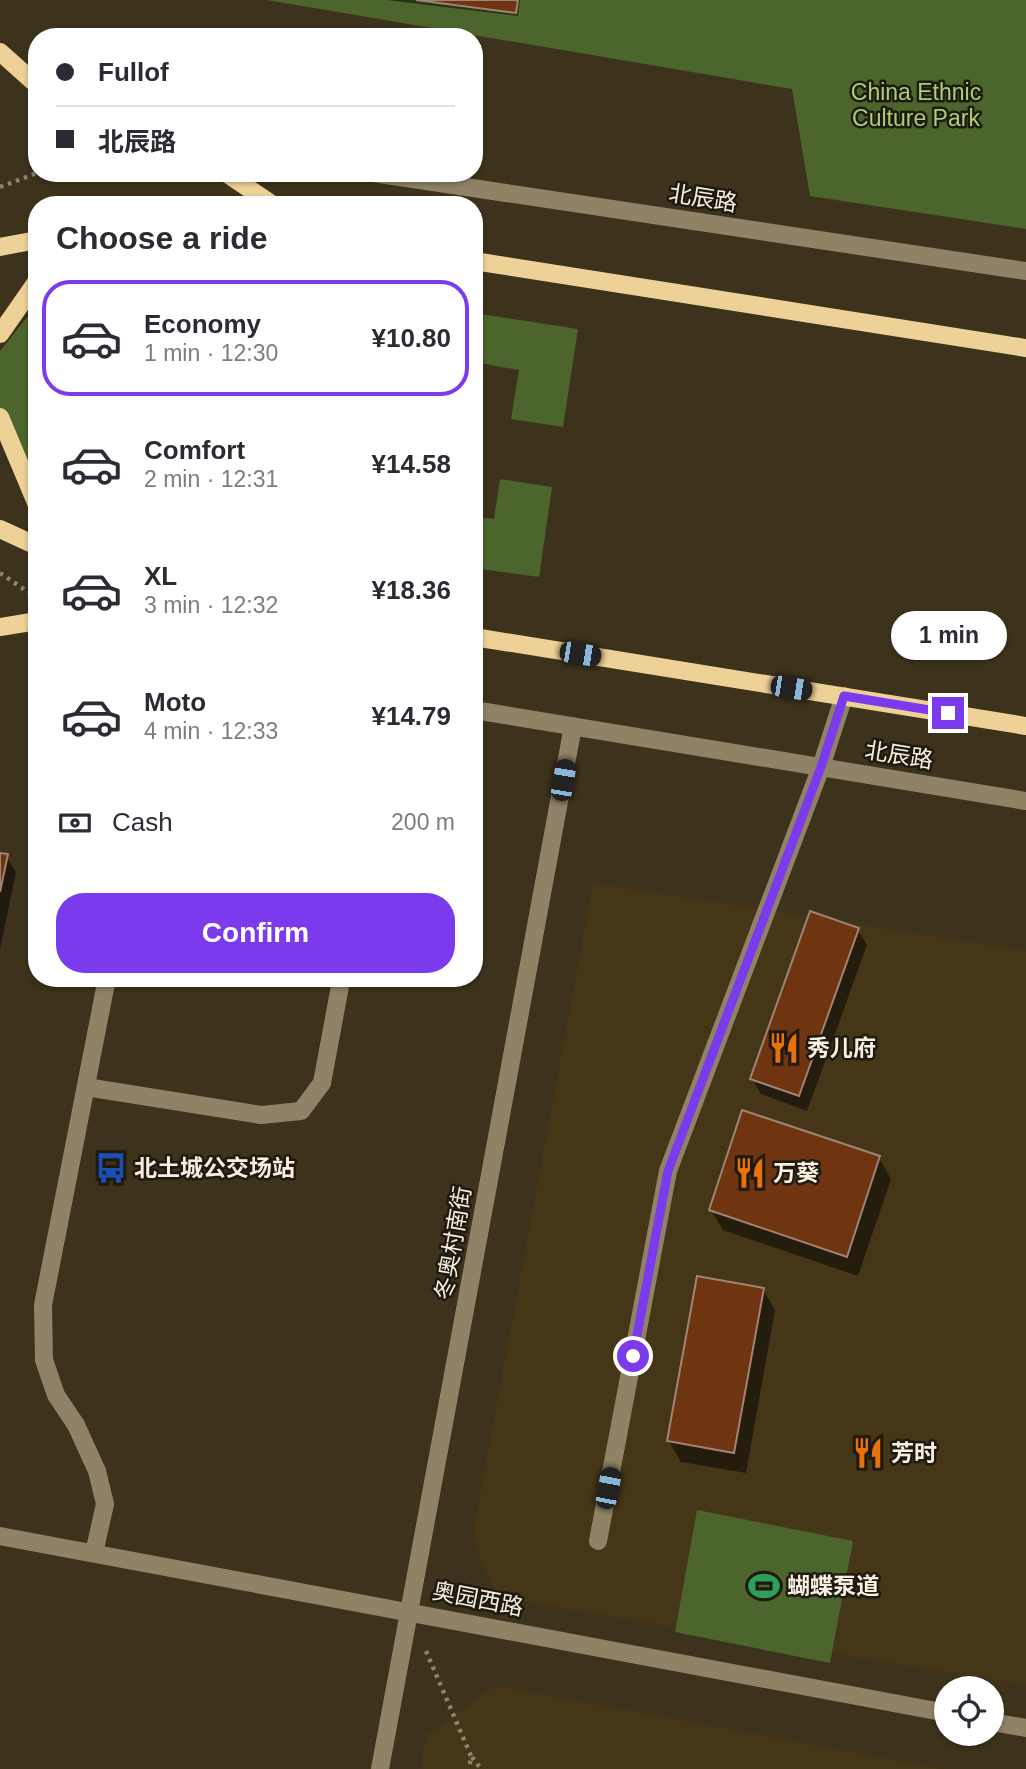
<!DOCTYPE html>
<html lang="en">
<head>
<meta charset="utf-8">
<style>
  body { margin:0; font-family:Arial,"Noto Sans SC",sans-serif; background:#f2f2f3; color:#2b2b33; height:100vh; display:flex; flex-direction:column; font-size:26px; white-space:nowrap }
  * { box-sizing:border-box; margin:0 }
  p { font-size:23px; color:#7c7c81 }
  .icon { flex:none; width:38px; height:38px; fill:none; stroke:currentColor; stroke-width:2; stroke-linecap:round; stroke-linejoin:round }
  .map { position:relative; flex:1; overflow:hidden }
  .side { position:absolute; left:28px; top:196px; width:455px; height:791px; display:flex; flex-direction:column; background:#fff; border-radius:28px; box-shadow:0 2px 5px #0004 }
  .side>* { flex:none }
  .guide { position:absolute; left:28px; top:28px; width:455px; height:154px; border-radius:28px; box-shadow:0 2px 5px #0004; display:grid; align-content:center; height:154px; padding:0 28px; background:#fff }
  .tools { position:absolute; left:934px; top:1676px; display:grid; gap:14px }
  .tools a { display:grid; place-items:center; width:70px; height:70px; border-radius:50%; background:#fff; box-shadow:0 2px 5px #0004; font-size:35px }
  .end { position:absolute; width:32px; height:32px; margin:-16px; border:9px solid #7c3aed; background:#fff; box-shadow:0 0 0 4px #fff }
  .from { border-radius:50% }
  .bubble { position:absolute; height:49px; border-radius:24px; background:#fff; box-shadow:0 2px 5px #0004; font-size:23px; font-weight:700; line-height:49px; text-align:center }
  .car { position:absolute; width:21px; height:42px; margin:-21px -10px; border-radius:9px; box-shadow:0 0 5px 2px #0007; background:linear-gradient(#222 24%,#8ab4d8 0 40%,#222 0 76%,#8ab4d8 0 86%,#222 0) }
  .guide b { display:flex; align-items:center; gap:24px; height:66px; font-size:26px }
  .guide b+b { border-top:2px solid #e1e1e2 }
  .guide i { width:18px; height:18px; background:#2b2b33 }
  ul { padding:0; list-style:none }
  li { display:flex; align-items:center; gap:21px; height:116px; margin:0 14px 10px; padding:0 14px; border:4px solid transparent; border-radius:28px }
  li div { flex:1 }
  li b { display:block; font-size:26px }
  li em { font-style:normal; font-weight:700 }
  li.selected { border-color:#7c3aed }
  li>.icon { width:63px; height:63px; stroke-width:1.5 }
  h2 { padding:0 28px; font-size:32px; line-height:84px }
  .pay { display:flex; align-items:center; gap:18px; height:77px; padding:0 28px; font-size:26px }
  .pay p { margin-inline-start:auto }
  .button { display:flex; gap:14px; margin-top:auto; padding:14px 28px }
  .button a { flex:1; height:80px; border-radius:28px; background:#7c3aed; color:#fff; font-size:28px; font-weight:700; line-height:80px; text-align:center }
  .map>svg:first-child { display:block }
  .built { fill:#453618 }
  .green { fill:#4c652c }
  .shadow { fill:#0007 }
  .building { fill:#6f3410; stroke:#9f8375; stroke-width:2 }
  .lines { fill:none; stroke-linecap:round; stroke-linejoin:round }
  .path { stroke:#8d8370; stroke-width:4.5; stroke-dasharray:3.5 5; stroke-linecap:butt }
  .minor { stroke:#908267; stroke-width:18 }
  .major { stroke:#eed197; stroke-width:18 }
  .route { stroke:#7c3aed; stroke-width:9 }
  .labels { text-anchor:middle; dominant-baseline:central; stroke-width:5; stroke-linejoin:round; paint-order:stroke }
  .park-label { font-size:23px; fill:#a6cf76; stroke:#1f1a10 }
  .street-label { font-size:23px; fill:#f7f0e2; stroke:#1f1a10 }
  .poi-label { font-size:23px; font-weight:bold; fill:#f7f0e2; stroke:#1f1a10; text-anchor:start }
</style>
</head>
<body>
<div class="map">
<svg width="1026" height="1769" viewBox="0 0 1026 1769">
  <rect width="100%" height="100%" fill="#3d321b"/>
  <path class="built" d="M593,883L1026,951V1685L497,1597L472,1537Z
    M495,1686H496L942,1769H420L426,1736Z"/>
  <path class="green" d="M267,0H1026V229L810,196L792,89Z
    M37,305V505L0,427V351Z
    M474,313L578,329L563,427L511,419L519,370L474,362Z
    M500,479L552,487L539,577L474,568V517L494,519Z
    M697,1510L853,1541L830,1663L675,1632Z"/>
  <path class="shadow" d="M386,0H520L518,16Z
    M0,854L6,856L16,872L0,949Z
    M857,929L867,945L807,1111L761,1094L752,1078Z
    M879,1158L891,1179L858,1276L723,1230L711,1210Z
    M763,1289L775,1310L746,1473L681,1462L669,1441Z"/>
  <path class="building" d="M416,0H518L516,13Z
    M0,853L8,854L0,892Z
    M810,911L859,928L799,1096L750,1079Z
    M742,1110L880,1156L847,1257L709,1210Z
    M697,1276L764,1288L734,1453L667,1441Z"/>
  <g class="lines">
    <path class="path" d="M0,187L37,173
      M0,573L37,598
      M426,1651L471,1756L469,1769
      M472,1757L481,1769"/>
    <path class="minor" d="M373,173L1026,271
      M474,710L1026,801
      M86,1087L261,1115L301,1111L322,1083L340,986L338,978
      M0,1536L947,1713
      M598,1541L668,1171L821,767L844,696
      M94,1553L105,1504L97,1471L76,1425L56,1395L44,1360L43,1305L107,978
      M992,1722L1026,1728
      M380,1769L573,726"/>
    <path class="major" d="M0,52L37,85
      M226,173L273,205
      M0,247L37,240
      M474,261L1026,348
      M0,334L37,281
      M0,417L37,505
      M0,529L37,546
      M0,627L37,621
      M474,637L1026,726"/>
  </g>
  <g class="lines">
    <path class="route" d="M633,1356L668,1171L821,767L844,696L948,713"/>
  </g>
  <defs>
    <symbol id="restaurant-bare" viewBox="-9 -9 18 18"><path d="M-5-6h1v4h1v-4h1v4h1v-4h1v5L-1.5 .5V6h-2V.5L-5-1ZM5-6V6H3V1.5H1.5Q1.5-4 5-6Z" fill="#e8710a" stroke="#1f1a10" stroke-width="2.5" paint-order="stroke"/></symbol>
    <symbol id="bus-bare" viewBox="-9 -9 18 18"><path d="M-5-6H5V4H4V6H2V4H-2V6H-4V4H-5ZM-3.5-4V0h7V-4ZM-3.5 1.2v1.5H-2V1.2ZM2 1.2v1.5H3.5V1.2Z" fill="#1a4fb4" stroke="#1f1a10" stroke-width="2.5" paint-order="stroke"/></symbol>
    <symbol id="stadium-bare" viewBox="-9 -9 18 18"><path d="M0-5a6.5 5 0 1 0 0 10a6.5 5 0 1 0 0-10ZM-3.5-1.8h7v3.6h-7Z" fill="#2e9e5b" stroke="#1f1a10" stroke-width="2.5" paint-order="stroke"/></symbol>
  </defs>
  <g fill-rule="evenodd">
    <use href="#restaurant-bare" x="762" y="1026" width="44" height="44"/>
    <use href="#bus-bare" x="89" y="1146" width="44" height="44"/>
    <use href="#restaurant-bare" x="728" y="1151" width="44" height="44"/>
    <use href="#restaurant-bare" x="846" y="1431" width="44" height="44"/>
    <use href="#stadium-bare" x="742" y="1564" width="44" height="44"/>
  </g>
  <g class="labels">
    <g class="park-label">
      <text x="916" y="92">China Ethnic<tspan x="916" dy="26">Culture Park</tspan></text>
    </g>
    <g class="street-label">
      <text transform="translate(703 198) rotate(9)">北辰路</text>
      <text transform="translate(899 755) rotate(9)">北辰路</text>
      <text transform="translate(453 1243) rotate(-80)">冬奥村南街</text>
      <text transform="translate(478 1599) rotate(11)">奥园西路</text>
    </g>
    <g class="poi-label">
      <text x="807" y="1048">秀儿府</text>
      <text x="134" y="1168">北土城公交场站</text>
      <text x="773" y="1173">万葵</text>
      <text x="891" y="1453">芳时</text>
      <text x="787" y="1586">蝴蝶泵道</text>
    </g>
  </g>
</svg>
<div class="tools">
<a><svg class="icon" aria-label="locate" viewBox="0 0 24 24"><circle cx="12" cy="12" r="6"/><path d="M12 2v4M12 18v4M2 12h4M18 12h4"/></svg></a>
</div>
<i class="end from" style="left:633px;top:1356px"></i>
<i class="end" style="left:948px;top:713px"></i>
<div class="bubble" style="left:891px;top:611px;width:116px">1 min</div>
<i class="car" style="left:580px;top:654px;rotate:99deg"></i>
<i class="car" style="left:791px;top:688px;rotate:99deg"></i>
<i class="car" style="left:563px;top:780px;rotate:10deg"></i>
<i class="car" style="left:608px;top:1488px;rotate:11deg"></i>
<div class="guide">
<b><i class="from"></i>Fullof</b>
<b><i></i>北辰路</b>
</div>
<section class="side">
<h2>Choose a ride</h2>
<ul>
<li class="selected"><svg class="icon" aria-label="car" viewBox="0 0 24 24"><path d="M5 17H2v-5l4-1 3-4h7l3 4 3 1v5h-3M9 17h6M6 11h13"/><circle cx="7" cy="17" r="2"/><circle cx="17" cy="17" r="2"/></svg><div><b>Economy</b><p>1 min · 12:30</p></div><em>¥10.80</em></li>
<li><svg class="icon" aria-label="car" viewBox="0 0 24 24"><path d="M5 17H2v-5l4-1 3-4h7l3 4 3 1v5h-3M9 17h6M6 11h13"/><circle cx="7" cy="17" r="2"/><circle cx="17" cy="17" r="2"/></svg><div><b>Comfort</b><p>2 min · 12:31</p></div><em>¥14.58</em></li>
<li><svg class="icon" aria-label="car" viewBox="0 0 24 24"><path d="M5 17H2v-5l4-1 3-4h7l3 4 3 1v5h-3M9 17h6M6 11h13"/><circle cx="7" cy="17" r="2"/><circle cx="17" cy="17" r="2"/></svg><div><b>XL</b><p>3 min · 12:32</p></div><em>¥18.36</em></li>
<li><svg class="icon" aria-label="car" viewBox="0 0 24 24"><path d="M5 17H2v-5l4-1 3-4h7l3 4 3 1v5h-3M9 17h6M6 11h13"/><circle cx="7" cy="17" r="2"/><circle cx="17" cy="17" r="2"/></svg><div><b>Moto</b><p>4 min · 12:33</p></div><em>¥14.79</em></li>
</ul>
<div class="pay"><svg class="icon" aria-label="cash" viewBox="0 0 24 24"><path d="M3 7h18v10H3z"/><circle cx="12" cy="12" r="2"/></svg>Cash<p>200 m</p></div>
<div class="button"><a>Confirm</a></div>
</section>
</div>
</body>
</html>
